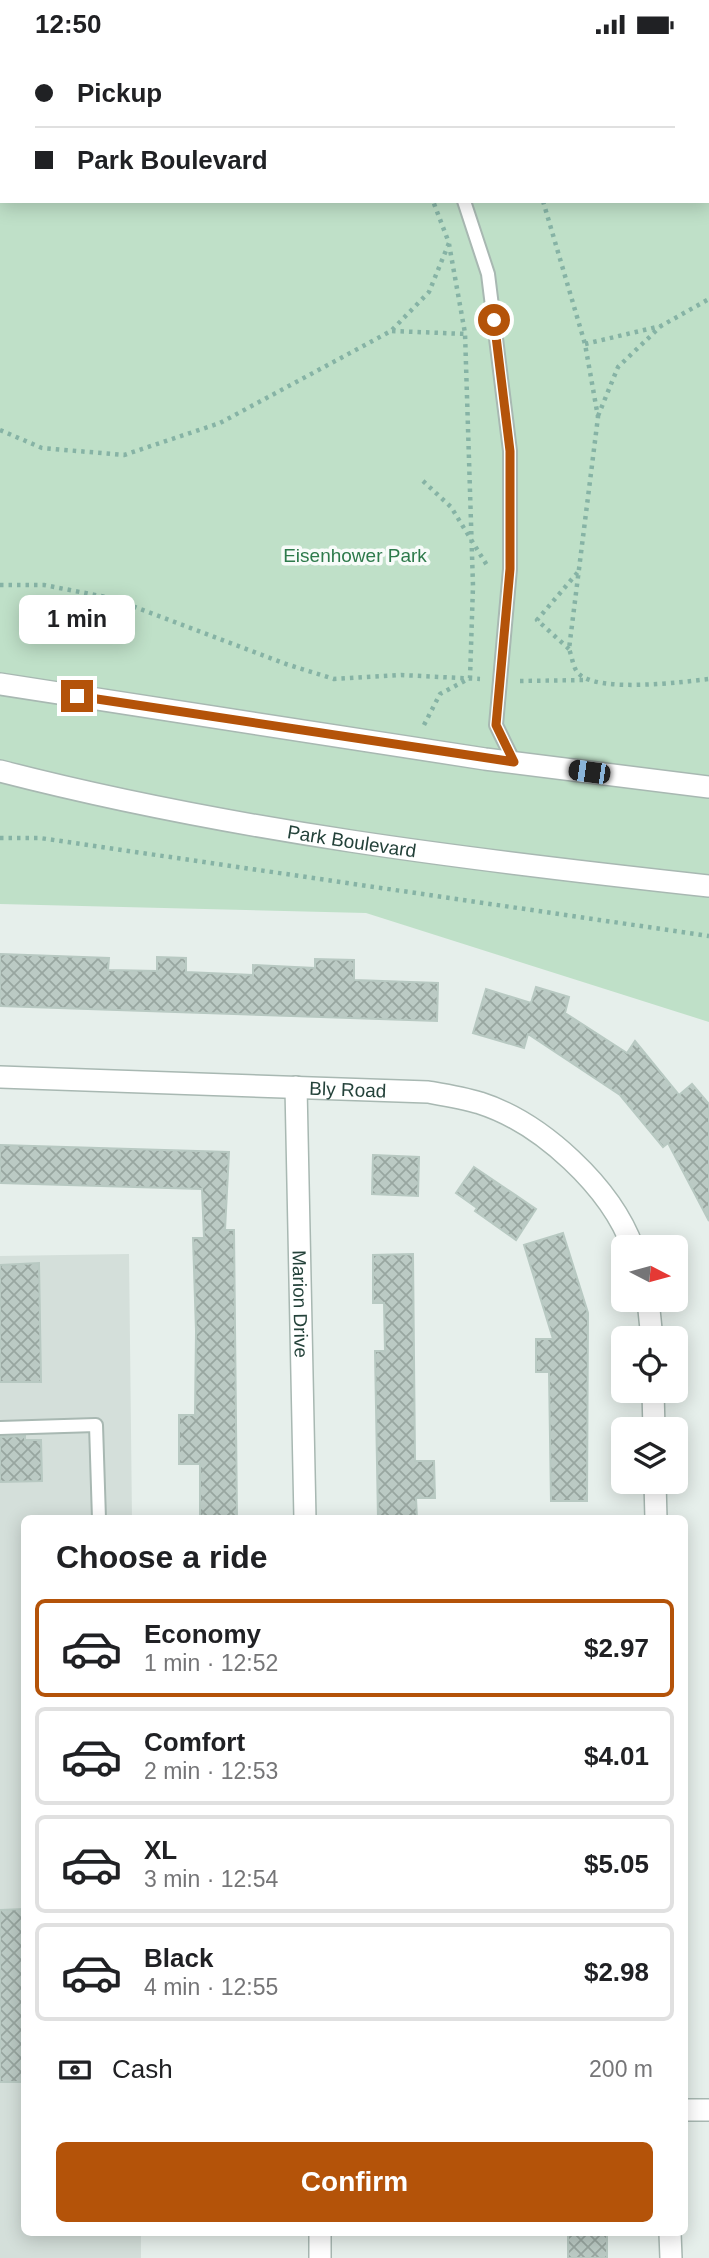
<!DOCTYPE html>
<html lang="en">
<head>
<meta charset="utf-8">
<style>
  body { margin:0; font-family:Arial,sans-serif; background:#f2f2f2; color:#202124; height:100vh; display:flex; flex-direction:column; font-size:26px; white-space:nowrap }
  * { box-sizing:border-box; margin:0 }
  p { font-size:23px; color:#757577 }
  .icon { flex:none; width:38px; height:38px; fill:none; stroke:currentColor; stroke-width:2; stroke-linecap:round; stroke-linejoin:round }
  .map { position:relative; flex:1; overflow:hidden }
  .details { position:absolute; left:21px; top:1466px; width:667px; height:721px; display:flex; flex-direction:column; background:#fff; border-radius:10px; box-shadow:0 4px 18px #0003 }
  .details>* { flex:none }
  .top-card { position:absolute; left:0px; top:0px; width:710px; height:154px; box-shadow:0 4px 18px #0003; display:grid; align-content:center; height:154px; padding:0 35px; background:#fff }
  .needle { width:46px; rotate:96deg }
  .tools { position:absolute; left:611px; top:1186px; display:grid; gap:14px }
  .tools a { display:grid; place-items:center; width:77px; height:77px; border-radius:10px; background:#fff; box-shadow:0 4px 18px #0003; font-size:35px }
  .end { position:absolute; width:32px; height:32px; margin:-16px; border:9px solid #b45309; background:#fff; box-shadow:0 0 0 4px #fff }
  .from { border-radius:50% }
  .bubble { position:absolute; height:49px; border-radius:10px; background:#fff; box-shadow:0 4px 18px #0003; font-size:23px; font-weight:700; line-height:49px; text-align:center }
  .car { position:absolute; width:21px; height:42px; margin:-21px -10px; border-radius:9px; box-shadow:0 0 5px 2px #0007; background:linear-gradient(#222 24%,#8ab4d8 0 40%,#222 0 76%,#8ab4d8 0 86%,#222 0) }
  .top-card b { display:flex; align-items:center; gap:24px; height:66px; font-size:26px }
  .top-card b+b { border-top:2px solid #e0e0e0 }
  .top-card i { width:18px; height:18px; background:#202124 }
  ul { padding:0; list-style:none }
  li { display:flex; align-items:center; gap:21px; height:98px; margin:0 14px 10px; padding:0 21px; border:4px solid #e0e0e0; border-radius:10px }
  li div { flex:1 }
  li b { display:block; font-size:26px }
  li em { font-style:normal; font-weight:700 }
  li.current { border-color:#b45309 }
  li>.icon { width:63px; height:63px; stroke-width:1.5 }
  h2 { padding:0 35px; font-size:32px; line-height:84px }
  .pay { display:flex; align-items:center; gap:18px; height:77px; padding:0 35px; font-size:26px }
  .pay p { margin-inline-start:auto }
  .action { display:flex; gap:14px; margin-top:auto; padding:14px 35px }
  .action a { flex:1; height:80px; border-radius:10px; background:#b45309; color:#fff; font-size:28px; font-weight:700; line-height:80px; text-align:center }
  .status { display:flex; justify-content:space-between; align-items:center; height:49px; padding:0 35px; background:#fff; direction:ltr }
  .status svg { height:19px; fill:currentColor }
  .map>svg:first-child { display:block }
  .built { fill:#d4dfda }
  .park { fill:#bfe0c8; fill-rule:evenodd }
  .building { fill:url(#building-cross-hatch); stroke:#b8c9c2; stroke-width:2 }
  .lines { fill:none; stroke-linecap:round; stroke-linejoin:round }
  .service-casing { stroke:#a8b8b2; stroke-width:16 }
  .minor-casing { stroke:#a8b8b2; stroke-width:24 }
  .tertiary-casing { stroke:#a8b8b2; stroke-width:24 }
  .path { stroke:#86b3a5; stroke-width:4.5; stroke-dasharray:3.5 5; stroke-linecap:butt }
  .service { stroke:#fff; stroke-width:12 }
  .minor { stroke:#fff; stroke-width:21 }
  .tertiary { stroke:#fff; stroke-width:21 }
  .route { stroke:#b45309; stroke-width:9 }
  .labels { text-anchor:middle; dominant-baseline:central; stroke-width:7; stroke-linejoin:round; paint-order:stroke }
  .park-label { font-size:19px; fill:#2d7a4b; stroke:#f7fbf9 }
  .street-label { font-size:19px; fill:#24423a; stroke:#f7fbf9 }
</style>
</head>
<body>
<div class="status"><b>12:50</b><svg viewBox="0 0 49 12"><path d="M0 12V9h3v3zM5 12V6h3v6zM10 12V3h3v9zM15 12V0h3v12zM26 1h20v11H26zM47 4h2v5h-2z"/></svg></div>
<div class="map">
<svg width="709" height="2209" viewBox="0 0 709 2209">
  <defs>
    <pattern id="building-cross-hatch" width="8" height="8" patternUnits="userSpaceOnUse" patternTransform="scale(1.75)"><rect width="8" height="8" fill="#bbcac4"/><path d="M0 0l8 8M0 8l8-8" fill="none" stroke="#98a6a0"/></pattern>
  </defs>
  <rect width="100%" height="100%" fill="#e6efeb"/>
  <path class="built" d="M129,1205L132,1470H24V2184H141V2209H0V1207Z"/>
  <path class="park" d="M0,0H709V973L366,864L0,855ZM2,2H709V152H2Z"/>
  <path class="building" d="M0,905L109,909L108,921L157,922V908L186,909V923L253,926V916L315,919V910L354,911V931L438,934L437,972L0,957Z
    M536,938L569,948L565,964L627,1004L635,992L679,1046L692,1035L709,1055V1172L668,1094L663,1098L620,1046L528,985L524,999L473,984L486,940L531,954Z
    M0,1096L229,1103L225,1181H234L237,1470H200V1415H179V1366H195L196,1282L193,1189H204L202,1140L0,1134Z
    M373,1106L419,1108L418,1147L372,1145Z
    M474,1118L536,1160L516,1191L475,1162L477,1159L456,1144Z
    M563,1184L588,1264L587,1452H551L549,1323H536V1290H553L524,1196Z
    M413,1205L415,1412H434L435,1449H416L417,1470H378L375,1302H385L384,1254H373V1206Z
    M39,1214L41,1333H0V1216Z
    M25,1387V1391H41L42,1432L0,1433V1388Z
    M24,1860V2033H0V1861Z
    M568,2184H607V2209H568Z"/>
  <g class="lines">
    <defs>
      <path id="service" d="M464,152L488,225L510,402V520L496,676L514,713
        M0,1379L96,1376L99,1470"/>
      <g id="minor">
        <path id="s1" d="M0,1028L428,1043C445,1046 463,1049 480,1054C542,1074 611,1138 633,1199"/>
        <path id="s2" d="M296,1038L305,1470"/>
        <path d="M648,1251L652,1290"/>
        <path d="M653,1342L654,1381"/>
        <path d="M655,1433L656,1470"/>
        <path d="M684,2061H709"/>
        <path d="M320,2184V2209"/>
        <path d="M670,2184L671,2209"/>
      </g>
      <g id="tertiary">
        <path d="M0,635L485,710L709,738"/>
        <path id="s3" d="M0,722C232,782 471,811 709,837"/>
      </g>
    </defs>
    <use href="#service" class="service-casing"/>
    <use href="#minor" class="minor-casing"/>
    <use href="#tertiary" class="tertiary-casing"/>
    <path class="path" d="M374,0L375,2
      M624,2L625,0
      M543,152L585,295L598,368L569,600C572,607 573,620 579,625C599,644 682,633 709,630
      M392,282L467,285
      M585,295L661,277L709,250
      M598,367L618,318L660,278
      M0,381L42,399L124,406L220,374L391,282L429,243L449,194L433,152
      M423,432L451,458L488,518
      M0,536H44L111,549L286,615L334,630L401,626L480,630
      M569,600L537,571L578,523
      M520,632L588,631
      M424,676L440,645L470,629L473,537L465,284L449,195
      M0,789H40L709,887"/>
    <use href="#service" class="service"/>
    <use href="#minor" class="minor"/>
    <use href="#tertiary" class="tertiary"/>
  </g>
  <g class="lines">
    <path class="route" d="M77,647L514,713L496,676L510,520V402L494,271"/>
  </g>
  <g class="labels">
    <g class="park-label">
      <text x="355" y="506">Eisenhower Park</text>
    </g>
    <g class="street-label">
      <text stroke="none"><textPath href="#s3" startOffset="359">Park Boulevard</textPath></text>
      <text stroke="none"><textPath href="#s1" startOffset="348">Bly Road</textPath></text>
      <text stroke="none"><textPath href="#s2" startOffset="217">Marion Drive</textPath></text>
    </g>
  </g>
</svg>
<div class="tools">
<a><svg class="needle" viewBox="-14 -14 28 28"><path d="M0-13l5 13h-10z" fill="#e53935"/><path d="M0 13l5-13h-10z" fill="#757577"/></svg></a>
<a><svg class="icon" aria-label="locate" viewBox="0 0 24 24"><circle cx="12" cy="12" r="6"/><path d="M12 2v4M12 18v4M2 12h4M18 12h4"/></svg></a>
<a><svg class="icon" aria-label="layers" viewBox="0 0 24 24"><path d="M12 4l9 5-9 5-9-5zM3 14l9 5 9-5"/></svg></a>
</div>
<i class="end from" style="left:494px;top:271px"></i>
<i class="end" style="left:77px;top:647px"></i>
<div class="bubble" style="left:19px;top:546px;width:116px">1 min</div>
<i class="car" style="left:589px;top:723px;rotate:278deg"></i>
<div class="top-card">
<b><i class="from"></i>Pickup</b>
<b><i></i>Park Boulevard</b>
</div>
<section class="details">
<h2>Choose a ride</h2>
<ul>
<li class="current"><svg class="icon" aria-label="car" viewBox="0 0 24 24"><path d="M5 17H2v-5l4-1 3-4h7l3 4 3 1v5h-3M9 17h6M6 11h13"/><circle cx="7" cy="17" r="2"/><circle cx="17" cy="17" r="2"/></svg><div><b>Economy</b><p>1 min · 12:52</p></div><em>$2.97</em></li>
<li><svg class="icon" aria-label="car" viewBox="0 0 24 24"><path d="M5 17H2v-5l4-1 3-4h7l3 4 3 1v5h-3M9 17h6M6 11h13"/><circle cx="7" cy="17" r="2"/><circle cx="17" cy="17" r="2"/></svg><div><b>Comfort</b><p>2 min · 12:53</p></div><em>$4.01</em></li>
<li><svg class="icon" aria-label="car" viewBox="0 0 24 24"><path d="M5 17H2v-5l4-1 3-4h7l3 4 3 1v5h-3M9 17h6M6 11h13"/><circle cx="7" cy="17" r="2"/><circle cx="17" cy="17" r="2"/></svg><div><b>XL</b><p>3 min · 12:54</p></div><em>$5.05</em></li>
<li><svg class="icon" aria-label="car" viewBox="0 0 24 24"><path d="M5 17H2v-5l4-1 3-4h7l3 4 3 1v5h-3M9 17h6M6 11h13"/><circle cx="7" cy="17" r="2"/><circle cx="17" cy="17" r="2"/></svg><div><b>Black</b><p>4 min · 12:55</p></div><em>$2.98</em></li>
</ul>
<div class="pay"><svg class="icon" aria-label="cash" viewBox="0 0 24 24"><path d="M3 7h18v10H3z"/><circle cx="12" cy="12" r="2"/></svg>Cash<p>200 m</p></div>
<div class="action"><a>Confirm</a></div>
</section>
</div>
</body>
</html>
